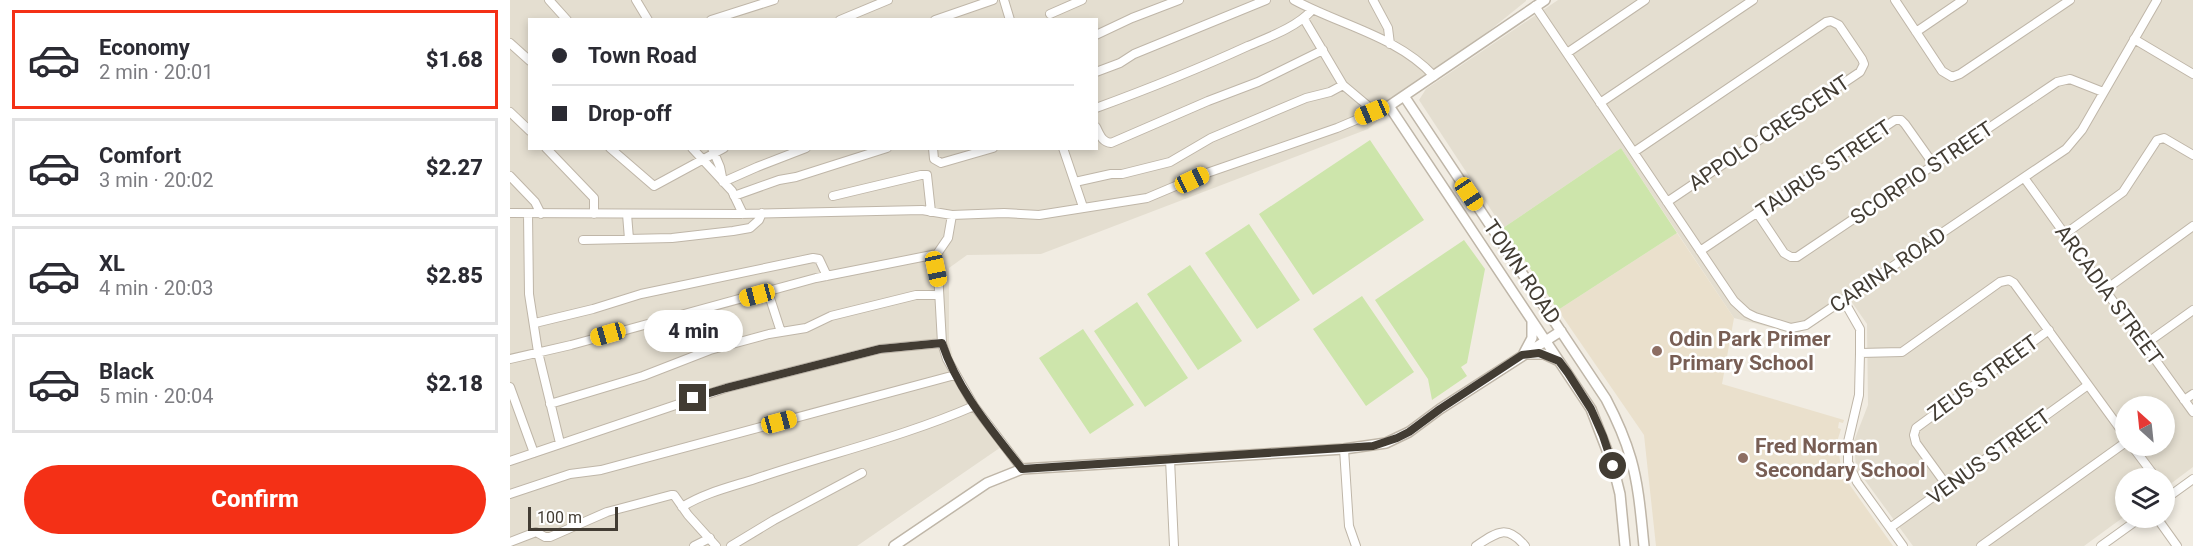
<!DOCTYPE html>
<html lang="en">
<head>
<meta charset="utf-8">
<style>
  body { margin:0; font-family:Roboto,sans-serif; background:#f7f7f7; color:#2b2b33; height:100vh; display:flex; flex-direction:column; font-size:22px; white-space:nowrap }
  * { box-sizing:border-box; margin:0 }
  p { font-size:20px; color:#7c7c81 }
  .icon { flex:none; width:33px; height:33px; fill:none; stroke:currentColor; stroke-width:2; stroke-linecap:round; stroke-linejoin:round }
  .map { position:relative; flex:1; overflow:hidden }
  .details { display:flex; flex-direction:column; background:#fff; width:510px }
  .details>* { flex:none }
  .hud { position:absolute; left:18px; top:18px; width:570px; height:132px; border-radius:0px; box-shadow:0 3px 9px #0003; display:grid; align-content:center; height:132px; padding:0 24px; background:#fff }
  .needle { width:39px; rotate:333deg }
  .buttons { position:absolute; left:1605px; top:396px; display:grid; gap:12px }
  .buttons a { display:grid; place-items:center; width:60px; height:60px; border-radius:50%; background:#fff; box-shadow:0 3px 9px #0003; font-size:30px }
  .scale { position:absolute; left:18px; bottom:15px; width:90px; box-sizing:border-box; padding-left:6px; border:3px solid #423c33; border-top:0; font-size:16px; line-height:21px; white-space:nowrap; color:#423c33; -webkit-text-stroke:4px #fff; paint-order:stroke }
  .end { position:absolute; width:27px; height:27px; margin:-14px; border:8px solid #423c33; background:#fff; box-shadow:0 0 0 3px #fff }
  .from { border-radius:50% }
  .bubble { position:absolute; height:42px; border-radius:21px; background:#fff; box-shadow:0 3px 9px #0003; font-size:20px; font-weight:800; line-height:42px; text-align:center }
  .car { position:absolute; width:18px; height:36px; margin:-18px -9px; border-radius:8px; box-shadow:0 0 4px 2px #0007; background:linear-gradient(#f5c518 24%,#345 0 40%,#f5c518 0 76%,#345 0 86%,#f5c518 0) }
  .hud b { display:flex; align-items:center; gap:21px; height:57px; font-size:22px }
  .hud b+b { border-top:2px solid #e1e1e2 }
  .hud i { width:15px; height:15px; background:#2b2b33 }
  ul { padding:10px 0 0; list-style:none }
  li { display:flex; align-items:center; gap:18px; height:99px; margin:0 12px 9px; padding:0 12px; border:3px solid #e1e1e2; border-radius:0px }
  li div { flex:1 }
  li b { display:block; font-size:22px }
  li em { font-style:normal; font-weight:800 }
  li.current { border-color:#f43016 }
  li>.icon { width:54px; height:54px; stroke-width:1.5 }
  .action { display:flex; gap:12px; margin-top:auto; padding:12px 24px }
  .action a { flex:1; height:69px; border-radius:36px; background:#f43016; color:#fff; font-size:24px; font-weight:800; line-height:69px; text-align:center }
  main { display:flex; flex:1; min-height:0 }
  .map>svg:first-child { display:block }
  .residential { fill:#e4ded0; fill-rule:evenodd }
  .education { fill:#eae0cc }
  .green { fill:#cde5ab }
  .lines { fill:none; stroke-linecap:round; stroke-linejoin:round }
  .minor-casing { stroke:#bfb6a8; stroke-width:10 }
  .tertiary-casing { stroke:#bfb6a8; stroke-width:12 }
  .minor { stroke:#fff; stroke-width:8 }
  .tertiary { stroke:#fff; stroke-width:9 }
  .route { stroke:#423c33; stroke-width:8 }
  .education-dot { fill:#8d6e63; stroke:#fff; stroke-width:2 }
  .labels { text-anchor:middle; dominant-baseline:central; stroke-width:5; stroke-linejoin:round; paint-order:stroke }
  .street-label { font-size:21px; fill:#423c33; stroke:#fff }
  .education-label { font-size:21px; font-weight:bold; fill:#785e54; stroke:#fff; text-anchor:start }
</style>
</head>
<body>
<main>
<section class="details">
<ul>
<li class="current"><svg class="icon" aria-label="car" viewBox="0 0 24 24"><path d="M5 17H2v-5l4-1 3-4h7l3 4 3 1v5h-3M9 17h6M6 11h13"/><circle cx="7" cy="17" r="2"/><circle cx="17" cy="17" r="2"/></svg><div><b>Economy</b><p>2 min · 20:01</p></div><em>$1.68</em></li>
<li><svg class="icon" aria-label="car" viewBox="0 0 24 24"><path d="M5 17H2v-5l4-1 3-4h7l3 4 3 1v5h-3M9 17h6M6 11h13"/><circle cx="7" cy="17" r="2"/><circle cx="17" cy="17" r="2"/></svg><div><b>Comfort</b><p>3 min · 20:02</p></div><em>$2.27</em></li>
<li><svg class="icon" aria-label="car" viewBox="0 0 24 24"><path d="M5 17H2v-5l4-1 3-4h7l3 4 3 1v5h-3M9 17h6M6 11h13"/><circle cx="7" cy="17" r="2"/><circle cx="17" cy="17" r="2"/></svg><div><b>XL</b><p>4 min · 20:03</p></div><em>$2.85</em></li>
<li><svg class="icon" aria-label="car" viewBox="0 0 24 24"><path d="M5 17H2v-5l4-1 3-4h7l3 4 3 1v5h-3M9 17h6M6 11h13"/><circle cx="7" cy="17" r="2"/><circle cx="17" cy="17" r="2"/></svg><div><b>Black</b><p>5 min · 20:04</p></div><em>$2.18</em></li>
</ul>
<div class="action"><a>Confirm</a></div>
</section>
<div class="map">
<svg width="1683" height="546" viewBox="0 0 1683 546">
  <rect width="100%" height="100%" fill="#f1ece2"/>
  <path class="residential" d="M0,0H1016V1L858,129L531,254L457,255L439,268V342L446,369L494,445L347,546H0ZM20,20H586V148H20Z
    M1048,0H1683V467L1655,488L1654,478H1616L1615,516L1574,546H1403L1346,468L1344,441L1358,405L1357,324L1341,301L1286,334L1224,318L1111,148L993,228L909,100L916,89ZM1616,406H1654V446H1616Z"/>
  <path class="education" d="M1167,233L1224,318L1212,384L1334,420L1333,423L1329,422L1328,428L1331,429L1326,445L1328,447L1332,474L1383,546H1146L1134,435L1048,310Z"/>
  <path class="green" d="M860,140L914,220L803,295L749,214Z
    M1111,148L1167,233L1048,310L993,228Z
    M739,224L790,300L747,329L695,253Z
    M954,240L975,269L957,363L951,367L957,376L922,400L918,379L865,300Z
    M680,265L732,341L688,370L637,294Z
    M852,296L904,372L856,406L803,329Z
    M627,302L678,378L635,407L584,331Z
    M573,329L624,405L580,434L529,358Z"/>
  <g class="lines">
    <defs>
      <path id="minor" d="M39,0L57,20
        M126,0L138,20
        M494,0L500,20
        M784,0C830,25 887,36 924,76
        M863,0L878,28L880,44
        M1385,0L1432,71L1442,77L1450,74L1560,0
        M1025,6L1224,301L1237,313L1245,317L1281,328L1296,325L1556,149L1572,130L1647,0
        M540,14L572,0
        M794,19L833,85L858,106L862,112
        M201,20L264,0
        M330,20L378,0
        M425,20L483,0
        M1406,32L1453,0
        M586,35L622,18L669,0
        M1624,39L1683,74
        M0,43L20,61
        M1057,53L1135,0
        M586,72L610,63L624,54L756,0
        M1090,103L1243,0
        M586,108C638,89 688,69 738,46C759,37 787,27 802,10
        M0,112L20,131
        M586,127C590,135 592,142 601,143L698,101L748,82L813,50
        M36,148L84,198V214
        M100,148L144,186L214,148
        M182,148L222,191L233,214
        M202,148L210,167L213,182L247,167L296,148
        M423,148L424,159L431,163L483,148
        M553,148L573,207
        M1124,152L1316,22L1321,21L1329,25L1352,59L1354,64L1350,72L1157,202
        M0,176L25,202L31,214
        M1515,179L1683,412
        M565,182L601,174H612L660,162L701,138L796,98L820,92L833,85
        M224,196L269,180L286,177L377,148
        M323,196L411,175H417L421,212
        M0,213L230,214L412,210L442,215L494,213L529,215L637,198L694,174L827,128L879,106
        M18,214L19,294L28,352L50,443
        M117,214L119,239
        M1248,214L1274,253L1281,257H1287L1547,82L1560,79L1593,92
        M442,215L438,238L427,254L432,343L437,359L464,406L512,469
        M1555,234L1613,192L1647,140L1654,138L1683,155
        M73,240L162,238L223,231L240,228L249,220L252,213
        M1190,251L1385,120H1391L1395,124L1424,165
        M1595,290L1683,226
        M258,292L271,332
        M1334,301L1350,329V353L1349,395L1338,442V462L1347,482L1393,546
        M25,323L83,309L131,294L303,258L309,259L317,276
        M1634,345L1683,310
        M1350,353L1392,352L1490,282L1499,280L1504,283L1616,437
        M0,359L61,345L306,278L427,254
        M0,387L24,453
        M1674,400L1683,394
        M40,404L133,376L200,350L259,334L296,328L321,316L406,295H429
        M1622,446L1646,478
        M834,449L839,526L846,546
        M660,459L664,546
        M0,461L216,388L370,349L432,343
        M1438,487L1406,443L1404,435L1406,428L1539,330
        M0,494L60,474L91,470L445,375
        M1654,500L1683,479
        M172,507C194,493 220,487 245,479C318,454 393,437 464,406
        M1647,518L1667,546
        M1380,528L1578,385
        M0,542L26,532L35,537H40L97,512L161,495H164L178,515L206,546
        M184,546L200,538
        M221,546L264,520L352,473
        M966,546C987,532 997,524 1015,546
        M1471,546L1616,442
        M1591,546L1630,518"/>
      <path id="tertiary" d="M1035,0L879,106L1081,409L1103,466L1110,494L1115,546
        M894,96L1096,399C1106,418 1115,438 1121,459C1129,487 1131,517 1134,546
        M1014,353L1022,338V321
        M1017,354H1034L1047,360
        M384,546L477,483L512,469L834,449L876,443L899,432L930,409L1051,331"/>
    </defs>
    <use href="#minor" class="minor-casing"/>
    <use href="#tertiary" class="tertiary-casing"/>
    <use href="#minor" class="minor"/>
    <use href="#tertiary" class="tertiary"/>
  </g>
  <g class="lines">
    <path class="route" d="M183,398L216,388L370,349L432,343C448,391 481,429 512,469L863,446L887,438L899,432L930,409L1012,355L1029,353L1049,361L1058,373L1081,409L1093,436L1103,466"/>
  </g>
  <g class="education-dot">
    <circle cx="1147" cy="351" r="6"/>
    <circle cx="1233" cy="458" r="6"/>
  </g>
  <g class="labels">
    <g class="street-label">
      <text transform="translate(1259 133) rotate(-34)">APPOLO CRESCENT</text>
      <text transform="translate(1314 169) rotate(-34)">TAURUS STREET</text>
      <text transform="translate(1412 173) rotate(-34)">SCORPIO STREET</text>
      <text transform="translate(1378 270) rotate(-34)">CARINA ROAD</text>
      <text transform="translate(1012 272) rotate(56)">TOWN ROAD</text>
      <text transform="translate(1599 295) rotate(54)">ARCADIA STREET</text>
      <text transform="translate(1473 378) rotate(-36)">ZEUS STREET</text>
      <text transform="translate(1479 457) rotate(-36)">VENUS STREET</text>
    </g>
    <g class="education-label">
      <text x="1159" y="339">Odin Park Primer<tspan x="1159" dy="24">Primary School</tspan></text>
      <text x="1245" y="446">Fred Norman<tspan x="1245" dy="24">Secondary School</tspan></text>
    </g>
  </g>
</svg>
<div class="buttons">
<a><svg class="needle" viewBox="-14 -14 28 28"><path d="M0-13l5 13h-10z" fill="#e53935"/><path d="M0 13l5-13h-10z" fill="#7c7c81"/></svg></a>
<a><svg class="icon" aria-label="layers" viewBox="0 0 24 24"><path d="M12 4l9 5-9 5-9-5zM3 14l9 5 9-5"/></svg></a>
</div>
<div class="scale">100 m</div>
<i class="end from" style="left:1103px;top:466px"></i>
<i class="end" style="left:183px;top:398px"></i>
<div class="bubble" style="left:134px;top:310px;width:99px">4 min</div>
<i class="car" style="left:862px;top:112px;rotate:247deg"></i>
<i class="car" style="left:682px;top:180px;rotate:65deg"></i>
<i class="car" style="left:959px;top:194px;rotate:146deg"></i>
<i class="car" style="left:426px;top:269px;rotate:168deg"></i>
<i class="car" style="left:247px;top:295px;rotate:255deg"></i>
<i class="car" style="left:98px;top:334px;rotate:254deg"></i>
<i class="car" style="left:269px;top:422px;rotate:75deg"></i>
<div class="hud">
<b><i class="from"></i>Town Road</b>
<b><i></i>Drop-off</b>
</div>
</div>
</main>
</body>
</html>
